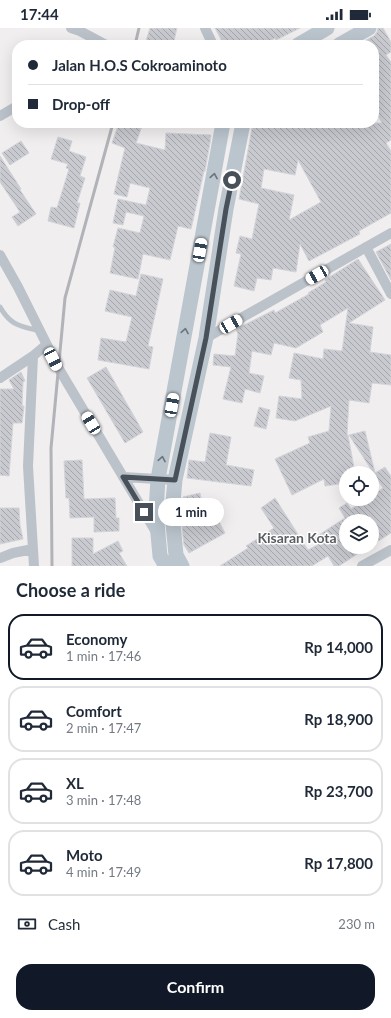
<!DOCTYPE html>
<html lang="en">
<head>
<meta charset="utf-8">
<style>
  body { margin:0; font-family:Lato,sans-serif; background:#f2f2f3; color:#1f2937; height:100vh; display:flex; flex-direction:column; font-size:15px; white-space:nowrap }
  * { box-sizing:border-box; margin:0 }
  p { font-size:13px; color:#747a83 }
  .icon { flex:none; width:22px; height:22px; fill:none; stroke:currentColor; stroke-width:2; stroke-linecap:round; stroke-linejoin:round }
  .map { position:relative; height:538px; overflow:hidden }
  .drawer { display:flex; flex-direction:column; background:#fff; flex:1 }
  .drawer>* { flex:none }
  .top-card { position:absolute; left:12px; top:12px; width:367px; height:88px; border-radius:16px; box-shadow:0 4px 16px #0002; display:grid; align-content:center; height:88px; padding:0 16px; background:#fff }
  .controls { position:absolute; left:339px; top:438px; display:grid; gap:8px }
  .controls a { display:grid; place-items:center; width:40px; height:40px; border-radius:50%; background:#fff; box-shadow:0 4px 16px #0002; font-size:20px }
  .end { position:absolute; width:18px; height:18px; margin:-9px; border:5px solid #485159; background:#fff; box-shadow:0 0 0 2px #fff }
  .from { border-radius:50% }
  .bubble { position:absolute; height:28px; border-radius:14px; background:#fff; box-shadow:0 4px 16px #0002; font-size:13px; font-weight:700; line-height:28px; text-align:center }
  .car { position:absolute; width:12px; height:24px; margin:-12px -6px; border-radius:5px; box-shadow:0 0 3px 1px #0007; background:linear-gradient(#fff 24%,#345 0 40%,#fff 0 76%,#345 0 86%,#fff 0) }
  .top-card b { display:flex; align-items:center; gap:14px; height:38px; font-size:15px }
  .top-card b+b { border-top:1px solid #e0e1e3 }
  .top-card i { width:10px; height:10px; background:#1f2937 }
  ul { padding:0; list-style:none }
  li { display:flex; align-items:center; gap:12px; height:66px; margin:0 8px 6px; padding:0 8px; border:2px solid #e0e1e3; border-radius:16px }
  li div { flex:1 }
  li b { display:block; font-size:15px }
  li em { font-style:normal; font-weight:700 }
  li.active { border-color:#111827 }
  li>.icon { width:36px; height:36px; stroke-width:1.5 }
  h2 { padding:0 16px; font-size:18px; line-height:48px }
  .pay { display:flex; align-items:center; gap:10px; height:44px; padding:0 16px; font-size:15px }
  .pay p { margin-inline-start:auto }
  .cta { display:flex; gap:8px; margin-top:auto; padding:8px 16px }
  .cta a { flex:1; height:46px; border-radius:16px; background:#111827; color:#fff; font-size:16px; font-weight:700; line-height:46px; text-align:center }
  .status { display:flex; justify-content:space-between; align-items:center; height:28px; padding:0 20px; background:#fff; direction:ltr }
  .status svg { height:11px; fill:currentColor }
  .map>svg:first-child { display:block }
  .building { fill:url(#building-back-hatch); stroke:#d2d4d9; fill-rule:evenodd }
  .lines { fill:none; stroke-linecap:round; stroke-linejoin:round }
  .service { stroke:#bbc2c9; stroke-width:5 }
  .minor { stroke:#bbc2c9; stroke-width:10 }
  .secondary { stroke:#bbc5ce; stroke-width:15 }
  .rail { stroke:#b1b3b8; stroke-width:3 }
  .oneway { stroke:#6a747c }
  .route { stroke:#485159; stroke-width:5 }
  .labels { text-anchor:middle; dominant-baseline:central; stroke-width:3; stroke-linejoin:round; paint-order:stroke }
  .quarter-label { font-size:14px; font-weight:bold; fill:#5b5e62; stroke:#fff }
</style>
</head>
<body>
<div class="status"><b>17:44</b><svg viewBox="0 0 49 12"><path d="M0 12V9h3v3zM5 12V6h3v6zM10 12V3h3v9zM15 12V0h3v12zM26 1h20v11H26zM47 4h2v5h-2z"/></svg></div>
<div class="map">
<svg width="391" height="538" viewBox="0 0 391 538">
  <defs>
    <pattern id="building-back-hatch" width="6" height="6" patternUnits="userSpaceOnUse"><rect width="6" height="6" fill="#c9cad0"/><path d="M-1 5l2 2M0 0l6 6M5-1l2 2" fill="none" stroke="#a5a6ac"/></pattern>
  </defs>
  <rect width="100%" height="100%" fill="#f0eeee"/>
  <path class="building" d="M150,0H177L173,17H159L146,13Z
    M215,0H300L276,12L275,10L263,17H224Z
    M378,0H383L391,14V24L386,27L391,34V112L386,115L391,123V185L359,203L360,206L309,233L300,216L296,244L273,240L271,252L257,250L254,263L234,258L241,226L236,225L240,208L252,211L259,176L239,171L253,95H382L374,81V17H357L374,8L377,4ZM298,132L321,174L289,192L294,167L261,160L264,141L295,147Z
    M119,95H143L136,115L165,122L166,105L211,107L210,115L205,143H204L191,201L178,198L170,232L143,226L138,251L110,245L115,219H113L118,200L140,205L144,188L126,184L123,197L113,195L118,171L146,177L150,160L130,155L127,169L114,166L125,120L112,115Z
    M58,109L72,113L69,123L86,129L80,148L85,150L77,175H80L74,200L48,193L51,179L57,180L69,141L66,140L68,136L51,131Z
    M21,113L29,125L10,137L2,125Z
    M0,128L21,161L20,162L36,186L18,198L12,189L20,184L0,154Z
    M391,216V252L376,224Z
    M358,231L385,272L349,295L373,299L370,324L391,327V357L372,355L369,375L349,372L347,407H348L355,445H346V455L325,458L324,451L292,467L275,431L310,415L308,409L329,403L331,378L295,393L276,390L279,368L302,371L301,352L289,350L294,325L323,331L324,321L342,323L348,280L320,297L323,304L296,320L274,315L271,327L252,323L249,345L264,348L260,365L245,361L242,375L223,371L231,339L213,337L214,326L235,328L238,306L236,301L274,282L275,285L309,266L308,265L326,254L325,252Z
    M141,246L163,251L148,318L153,319L149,341L98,332L101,310L126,314L132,289L105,283L110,262L136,268Z
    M106,339L143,404L125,415L87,350Z
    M21,344L25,353L23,354L22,378H24L22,395H13L9,448L0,447V361H14L9,352Z
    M259,379L270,382L266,401L254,398Z
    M365,403L375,445L385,439L391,448V505L372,517V493H347L346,491V519H368L339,538H334L328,528L312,538H220L248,520L246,518L274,500L261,480L275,470L308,522L317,517L314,510L345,490L339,480L347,475L351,481L367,471H372V468L383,460L349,407Z
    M210,405L231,409L226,437L254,442L251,458L187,450L189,432L205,434Z
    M82,432L84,471L115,470L116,490H119V503L94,504V489L70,490L69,470H66L64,433Z
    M200,465L204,486L213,482L225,505L189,525L184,517L182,498L184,497L181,484L183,469Z
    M0,480H19L20,497L23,511L0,516Z
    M72,510H93V526L118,513L123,523L119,525L127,538H72Z"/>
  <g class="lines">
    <path class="service" d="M0,279C11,298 20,298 40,303"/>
    <path class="minor" d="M71,0L80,3L106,17
      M205,0L213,17
      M0,88L17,78
      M366,219L391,266
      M0,227L18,259L59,341L156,504
      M206,310L391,205
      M33,328L28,438L34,538
      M0,350L33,328L46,317
      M123,449L175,452
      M0,530L13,525L33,521
      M362,538L391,522"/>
    <path class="secondary" d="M298,17L327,0
      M339,17L369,0
      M166,538L160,528L158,506L156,483L158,451L223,95
      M182,538L176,527L172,485L175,452L206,310L226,181L243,95"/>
    <path class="rail" d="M135,17L139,0
      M52,538L51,420L65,270L113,95"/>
  </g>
  <defs><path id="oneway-chevron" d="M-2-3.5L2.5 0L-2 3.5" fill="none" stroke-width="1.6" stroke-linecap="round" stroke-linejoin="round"/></defs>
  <g class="oneway">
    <use href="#oneway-chevron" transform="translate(214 148) rotate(-80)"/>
    <use href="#oneway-chevron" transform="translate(185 303) rotate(-80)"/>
    <use href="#oneway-chevron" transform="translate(162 431) rotate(-79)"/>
  </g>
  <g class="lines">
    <path class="route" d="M144,484L123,449L175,452L206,310L226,181L232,152"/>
  </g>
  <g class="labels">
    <g class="quarter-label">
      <text x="297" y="509">Kisaran Kota</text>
    </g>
  </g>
</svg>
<div class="controls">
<a><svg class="icon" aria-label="locate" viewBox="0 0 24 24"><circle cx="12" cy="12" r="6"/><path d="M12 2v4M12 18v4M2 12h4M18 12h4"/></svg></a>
<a><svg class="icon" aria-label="layers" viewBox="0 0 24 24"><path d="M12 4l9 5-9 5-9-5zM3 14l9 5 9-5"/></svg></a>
</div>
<i class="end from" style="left:232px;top:152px"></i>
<i class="end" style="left:144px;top:484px"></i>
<div class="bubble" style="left:158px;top:470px;width:66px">1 min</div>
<i class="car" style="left:200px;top:222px;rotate:10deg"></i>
<i class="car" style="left:317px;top:247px;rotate:240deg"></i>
<i class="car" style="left:231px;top:296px;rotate:60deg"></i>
<i class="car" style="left:53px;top:331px;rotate:153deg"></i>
<i class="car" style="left:172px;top:377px;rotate:10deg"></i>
<i class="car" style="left:91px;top:395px;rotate:329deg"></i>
<div class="top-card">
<b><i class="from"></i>Jalan H.O.S Cokroaminoto</b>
<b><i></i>Drop-off</b>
</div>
</div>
<section class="drawer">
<h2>Choose a ride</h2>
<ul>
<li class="active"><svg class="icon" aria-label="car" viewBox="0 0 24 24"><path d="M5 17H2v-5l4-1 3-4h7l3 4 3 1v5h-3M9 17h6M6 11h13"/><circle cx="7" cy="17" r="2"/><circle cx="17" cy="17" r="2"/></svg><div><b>Economy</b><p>1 min · 17:46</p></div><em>Rp 14,000</em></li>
<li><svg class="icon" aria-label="car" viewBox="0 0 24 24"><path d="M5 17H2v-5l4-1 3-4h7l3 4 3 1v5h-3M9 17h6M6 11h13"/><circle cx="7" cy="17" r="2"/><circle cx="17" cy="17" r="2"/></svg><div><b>Comfort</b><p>2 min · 17:47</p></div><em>Rp 18,900</em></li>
<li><svg class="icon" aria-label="car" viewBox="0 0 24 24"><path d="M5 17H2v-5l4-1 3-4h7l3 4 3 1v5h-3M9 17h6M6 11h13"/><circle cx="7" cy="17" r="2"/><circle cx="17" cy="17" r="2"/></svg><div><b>XL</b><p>3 min · 17:48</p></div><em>Rp 23,700</em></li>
<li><svg class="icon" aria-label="car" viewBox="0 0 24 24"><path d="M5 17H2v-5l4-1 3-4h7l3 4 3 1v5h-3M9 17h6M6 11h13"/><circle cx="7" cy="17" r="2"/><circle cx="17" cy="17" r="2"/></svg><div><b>Moto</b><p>4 min · 17:49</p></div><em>Rp 17,800</em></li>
</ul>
<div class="pay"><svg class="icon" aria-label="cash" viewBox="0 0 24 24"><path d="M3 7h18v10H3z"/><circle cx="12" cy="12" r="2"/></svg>Cash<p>230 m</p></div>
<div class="cta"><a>Confirm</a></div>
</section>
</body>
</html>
